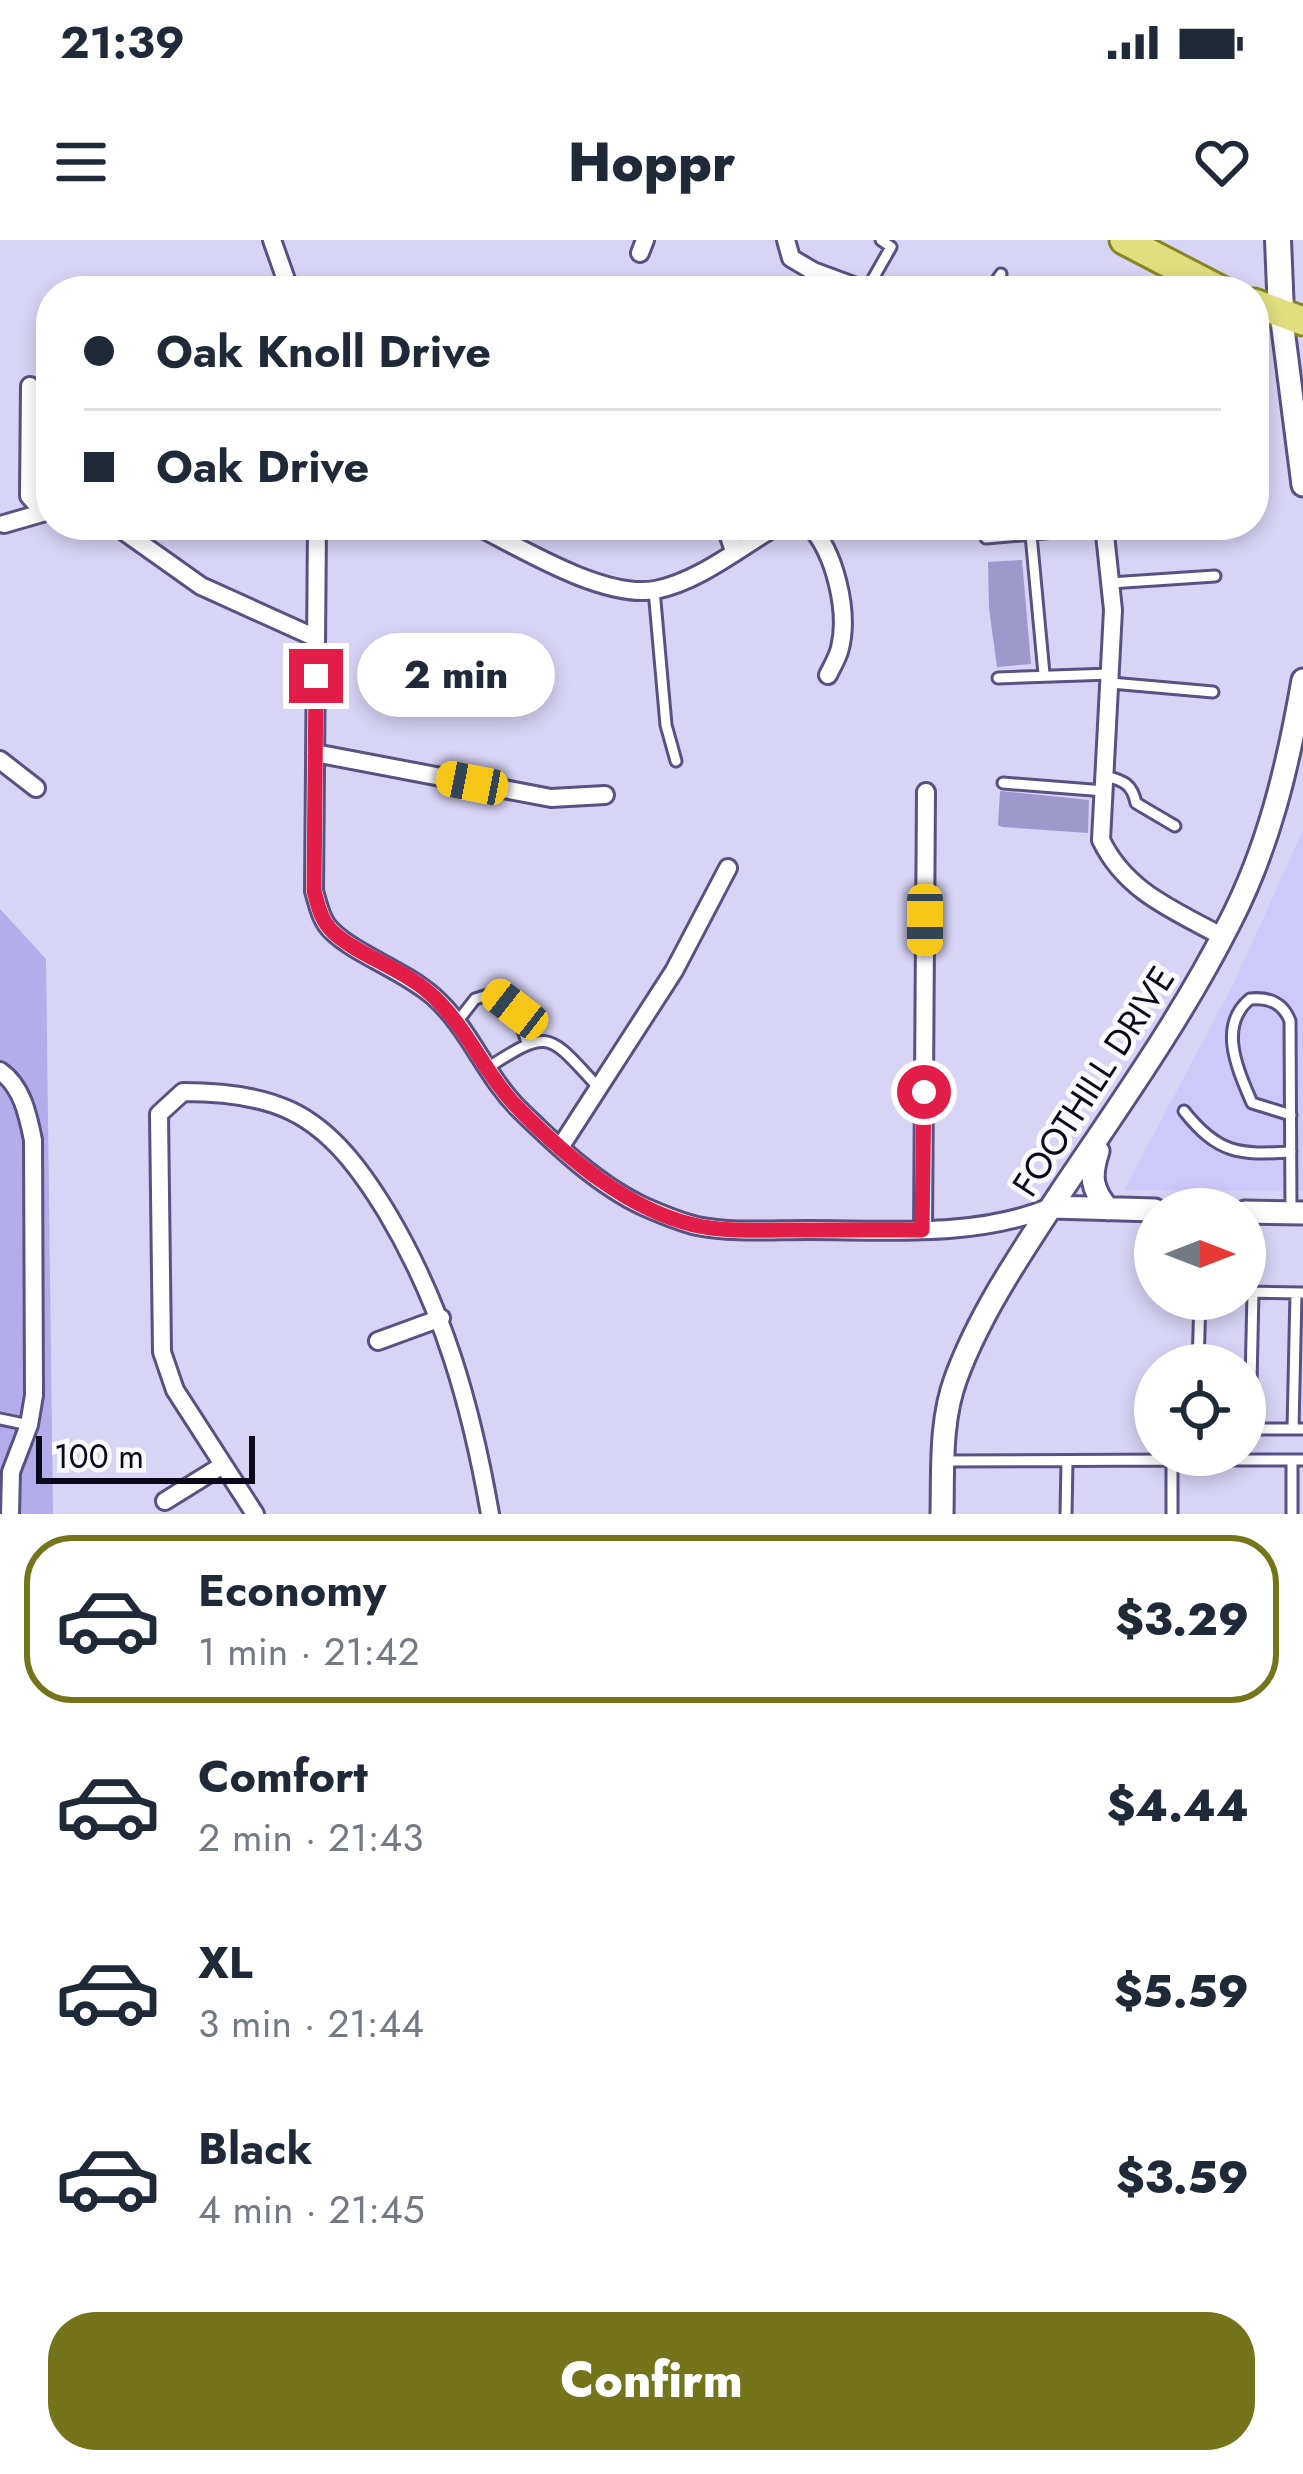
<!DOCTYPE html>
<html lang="en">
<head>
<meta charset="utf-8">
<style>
  body { margin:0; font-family:Jost,sans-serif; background:#f6f6f7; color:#1f2937; height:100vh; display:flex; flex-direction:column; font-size:45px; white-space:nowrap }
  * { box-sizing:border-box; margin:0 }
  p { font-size:39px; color:#747a83 }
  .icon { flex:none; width:66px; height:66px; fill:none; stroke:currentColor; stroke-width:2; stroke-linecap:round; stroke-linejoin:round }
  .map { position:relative; height:1274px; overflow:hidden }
  .side { display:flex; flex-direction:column; background:#fff; flex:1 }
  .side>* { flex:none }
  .top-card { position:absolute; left:36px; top:36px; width:1233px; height:264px; border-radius:48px; box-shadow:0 6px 18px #0003; display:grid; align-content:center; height:264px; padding:0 48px; background:#fff }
  .needle { width:78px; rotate:90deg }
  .tools { position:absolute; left:1134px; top:948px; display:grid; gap:24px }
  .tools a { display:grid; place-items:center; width:132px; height:132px; border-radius:50%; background:#fff; box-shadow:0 6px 18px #0003; font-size:60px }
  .scale { position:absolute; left:36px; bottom:30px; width:219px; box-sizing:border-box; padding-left:12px; border:6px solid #0b081b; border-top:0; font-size:33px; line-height:42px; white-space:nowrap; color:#0b081b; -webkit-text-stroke:9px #f9f9fe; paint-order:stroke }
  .end { position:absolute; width:54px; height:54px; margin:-27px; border:15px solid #e11d48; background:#fff; box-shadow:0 0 0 6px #fff }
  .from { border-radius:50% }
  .bubble { position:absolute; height:84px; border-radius:42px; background:#fff; box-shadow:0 6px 18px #0003; font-size:39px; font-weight:800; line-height:84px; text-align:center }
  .car { position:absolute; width:36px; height:72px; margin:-36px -18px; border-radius:15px; box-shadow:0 0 9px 3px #0007; background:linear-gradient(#f5c518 24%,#345 0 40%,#f5c518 0 76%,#345 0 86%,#f5c518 0) }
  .top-card b { display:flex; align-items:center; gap:42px; height:114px; font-size:45px }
  .top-card b+b { border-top:3px solid #e0e1e3 }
  .top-card i { width:30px; height:30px; background:#1f2937 }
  ul { padding:21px 0 0; list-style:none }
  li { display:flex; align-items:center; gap:36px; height:168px; margin:0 24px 18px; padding:0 24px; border:6px solid transparent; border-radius:48px }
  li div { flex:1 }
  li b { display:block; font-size:45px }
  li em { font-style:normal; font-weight:800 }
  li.selected { border-color:#74751a }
  li>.icon { width:108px; height:108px; stroke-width:1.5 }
  .primary-button { display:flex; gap:24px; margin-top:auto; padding:24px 48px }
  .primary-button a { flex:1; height:138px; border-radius:48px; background:#74751a; color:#fff; font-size:48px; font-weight:800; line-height:138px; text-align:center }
  .status { display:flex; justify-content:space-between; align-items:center; height:84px; padding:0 60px; background:#fff; direction:ltr }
  .status svg { height:33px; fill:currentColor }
  header { display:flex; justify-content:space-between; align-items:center; height:156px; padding:0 48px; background:#fff; font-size:54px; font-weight:800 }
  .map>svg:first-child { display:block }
  .built { fill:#cec9fb }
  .green { fill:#b4adeb }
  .building { fill:#9e98cd }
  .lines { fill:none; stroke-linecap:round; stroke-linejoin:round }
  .service-casing { stroke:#585181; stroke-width:15 }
  .minor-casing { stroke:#585181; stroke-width:22 }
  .tertiary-casing { stroke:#585181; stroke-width:27 }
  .secondary-casing { stroke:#585181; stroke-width:30 }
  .primary-casing { stroke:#878625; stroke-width:33 }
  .service { stroke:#fff; stroke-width:9 }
  .minor { stroke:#fff; stroke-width:16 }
  .tertiary { stroke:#fff; stroke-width:21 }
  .secondary { stroke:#fff; stroke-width:24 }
  .primary { stroke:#dfdf7f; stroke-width:27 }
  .route { stroke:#e11d48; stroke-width:15 }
  .labels { text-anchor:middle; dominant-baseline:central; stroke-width:10; stroke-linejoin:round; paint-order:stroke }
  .street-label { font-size:36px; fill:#0b081b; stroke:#f9f9fe }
</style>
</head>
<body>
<div class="status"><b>21:39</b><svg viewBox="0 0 49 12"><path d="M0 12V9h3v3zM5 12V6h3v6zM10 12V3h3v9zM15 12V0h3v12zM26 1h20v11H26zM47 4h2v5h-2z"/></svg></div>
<header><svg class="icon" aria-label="menu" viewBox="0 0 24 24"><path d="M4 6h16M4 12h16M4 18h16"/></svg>Hoppr<svg class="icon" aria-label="heart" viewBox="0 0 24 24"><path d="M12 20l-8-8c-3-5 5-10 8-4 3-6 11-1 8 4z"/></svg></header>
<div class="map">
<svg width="1303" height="1274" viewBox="0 0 1303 1274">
  <rect width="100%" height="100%" fill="#d7d4f6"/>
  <path class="built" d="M1303,590V951L1124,950L1234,743Z"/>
  <path class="green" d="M0,669L46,719L53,1274H0Z"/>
  <path class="building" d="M1022,320L1031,424L997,427L989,368L988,322Z
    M1000,551L1089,560L1088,593L1002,587L998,585Z"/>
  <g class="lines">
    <defs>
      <path id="service" d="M866,51L891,7L881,0
        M989,51L1001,34
        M1031,295L1044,434
        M986,298L1104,288
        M1110,343L1215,336
        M654,350L666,485L676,521
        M998,438L1111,434
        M1111,443L1213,452
        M1106,536C1124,541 1132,544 1136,563L1175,586
        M1003,543L1105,551
        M457,782L475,759L494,753L515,769L527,802
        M486,829C550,787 548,793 598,847
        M1184,871C1218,914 1239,915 1291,912
        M1291,875L1252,863C1238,830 1217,786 1250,759C1269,757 1283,763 1290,781L1291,973
        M1245,1052L1303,1053
        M1198,1125L1200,1059
        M0,1179L29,1185
        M1248,1189H1303
        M1250,1189L1253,1052
        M1293,1189L1296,1053
        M943,1221L1172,1220
        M1066,1274L1067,1221
        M1172,1274V1220H1303
        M1292,1274V1220"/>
      <path id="minor" d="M272,0L290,51
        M786,0L791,18L813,31L867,51
        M640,13L645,0
        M30,146L29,256L38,266L51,271
        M4,284L49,271
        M115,285L201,346L316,398
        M317,285L314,651C318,664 321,682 333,692C357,715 403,730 433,756C470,788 486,838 522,872C557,906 599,946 645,967C661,974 680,982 697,986C732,993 770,990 807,990C887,990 976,998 1051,967
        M475,285C521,308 603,359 655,350C698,342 741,307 778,285
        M725,285L734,311
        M809,285C835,312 849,371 840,408C838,417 832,427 828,435
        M1104,285L1113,370L1101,600C1126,652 1174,670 1223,697
        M315,513L551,558L605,555
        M0,520L36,548
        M0,831C22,846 28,875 33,900L34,1155L29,1185L11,1232L10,1274
        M561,906L674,731L728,628
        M923,990L926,552
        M378,1101L441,1078
        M165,1261L223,1225
        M255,1274L175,1150L162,1112L159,874L183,852C217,852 260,856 291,871C333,891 362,932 386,971C443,1066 471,1165 490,1274"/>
      <path id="tertiary" d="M1281,73L1303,245
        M1098,911C1090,936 1091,949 1108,969
        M1052,967L1155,970
        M1245,972L1303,973
        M942,1274C943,1229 940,1181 956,1138C980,1073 1021,1013 1059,955C1118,867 1181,779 1229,684C1269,607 1288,526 1303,440"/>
      <path id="secondary" d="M1278,0L1281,73"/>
      <path id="primary" d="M1124,0L1222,51
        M1254,63L1303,81"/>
    </defs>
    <use href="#service" class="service-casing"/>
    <use href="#minor" class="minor-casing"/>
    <use href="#tertiary" class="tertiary-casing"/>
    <use href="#secondary" class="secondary-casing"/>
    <use href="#primary" class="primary-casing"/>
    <use href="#service" class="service"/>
    <use href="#minor" class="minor"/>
    <use href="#tertiary" class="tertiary"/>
    <use href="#secondary" class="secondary"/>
    <use href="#primary" class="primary"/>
  </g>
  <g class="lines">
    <path class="route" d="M316,436L314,651C318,665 321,681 333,692C361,718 408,729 439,762C471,795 488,839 521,871C569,919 627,969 694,985C724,992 755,990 785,990C831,990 877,990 922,990L924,852"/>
  </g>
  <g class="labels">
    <g class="street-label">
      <text transform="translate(1093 841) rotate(-57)">FOOTHILL DRIVE</text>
    </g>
  </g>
</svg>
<div class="tools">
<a><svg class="needle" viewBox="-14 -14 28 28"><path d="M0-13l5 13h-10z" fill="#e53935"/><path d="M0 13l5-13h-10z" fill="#747a83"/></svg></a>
<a><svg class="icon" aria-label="locate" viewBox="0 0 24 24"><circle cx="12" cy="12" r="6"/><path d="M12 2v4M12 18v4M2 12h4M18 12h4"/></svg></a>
</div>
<div class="scale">100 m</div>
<i class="end from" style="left:924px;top:852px"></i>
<i class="end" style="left:316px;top:436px"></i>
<div class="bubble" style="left:357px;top:393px;width:198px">2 min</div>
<i class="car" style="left:472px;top:543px;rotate:281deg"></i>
<i class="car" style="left:925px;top:680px;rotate:180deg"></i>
<i class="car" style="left:515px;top:769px;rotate:308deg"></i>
<div class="top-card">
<b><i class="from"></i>Oak Knoll Drive</b>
<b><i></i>Oak Drive</b>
</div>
</div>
<section class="side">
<ul>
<li class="selected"><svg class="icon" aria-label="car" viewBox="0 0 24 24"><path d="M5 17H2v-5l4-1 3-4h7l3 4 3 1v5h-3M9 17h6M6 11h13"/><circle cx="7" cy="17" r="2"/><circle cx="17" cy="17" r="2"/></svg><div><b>Economy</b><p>1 min · 21:42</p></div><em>$3.29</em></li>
<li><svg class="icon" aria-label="car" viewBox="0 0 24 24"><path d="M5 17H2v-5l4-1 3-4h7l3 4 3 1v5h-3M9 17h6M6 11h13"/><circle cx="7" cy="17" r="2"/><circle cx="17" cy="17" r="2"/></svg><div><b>Comfort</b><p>2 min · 21:43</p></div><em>$4.44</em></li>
<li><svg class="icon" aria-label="car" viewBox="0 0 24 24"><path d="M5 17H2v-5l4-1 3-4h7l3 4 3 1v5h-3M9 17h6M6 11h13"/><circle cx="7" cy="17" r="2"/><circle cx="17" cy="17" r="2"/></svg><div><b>XL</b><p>3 min · 21:44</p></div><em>$5.59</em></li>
<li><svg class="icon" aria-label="car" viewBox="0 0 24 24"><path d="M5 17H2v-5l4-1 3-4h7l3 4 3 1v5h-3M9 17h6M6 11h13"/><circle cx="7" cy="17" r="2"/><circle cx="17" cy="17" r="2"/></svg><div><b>Black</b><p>4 min · 21:45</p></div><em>$3.59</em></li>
</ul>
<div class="primary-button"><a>Confirm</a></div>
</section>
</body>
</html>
